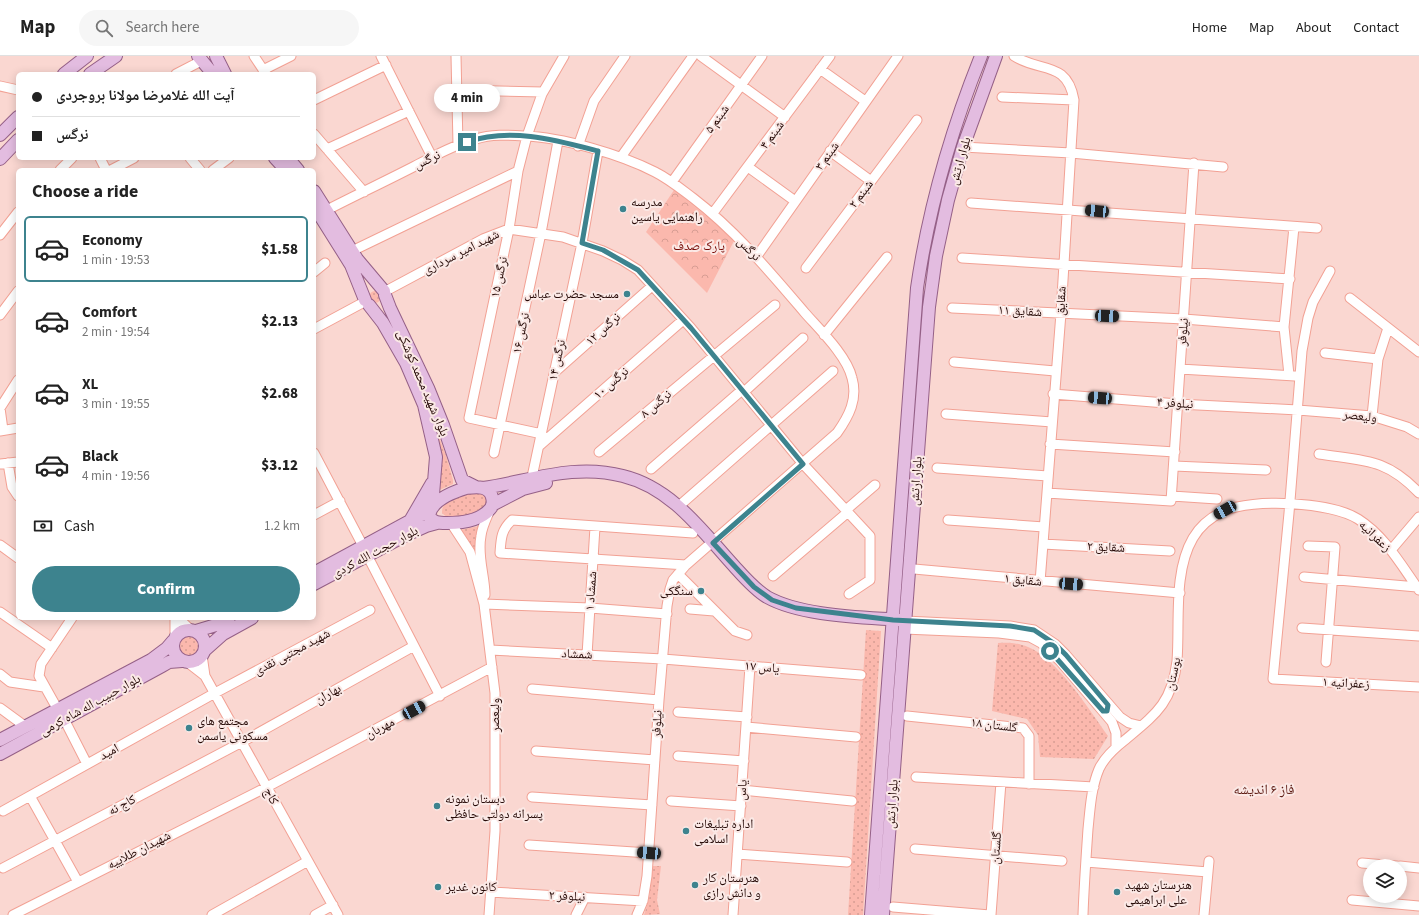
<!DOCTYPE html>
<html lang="en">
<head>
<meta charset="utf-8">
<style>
  body { margin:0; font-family:"Source Sans 3","Noto Naskh Arabic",sans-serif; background:#f6f6f6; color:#222; height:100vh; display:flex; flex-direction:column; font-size:15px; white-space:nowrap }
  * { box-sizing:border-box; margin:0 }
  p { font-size:13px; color:#767676 }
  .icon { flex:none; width:22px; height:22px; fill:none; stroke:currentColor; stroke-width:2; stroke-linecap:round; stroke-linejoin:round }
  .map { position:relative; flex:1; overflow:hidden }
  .drawer { position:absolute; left:16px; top:112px; width:300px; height:452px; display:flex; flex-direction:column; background:#fff; border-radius:6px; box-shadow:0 2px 10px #0003 }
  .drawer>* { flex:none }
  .banner { position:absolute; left:16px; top:16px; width:300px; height:88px; border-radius:6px; box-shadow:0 2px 10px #0003; display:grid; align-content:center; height:88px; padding:0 16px; background:#fff }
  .fabs { position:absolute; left:1363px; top:803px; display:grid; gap:8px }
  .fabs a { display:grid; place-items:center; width:44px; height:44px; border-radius:50%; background:#fff; box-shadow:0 2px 10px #0003; font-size:20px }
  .end { position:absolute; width:18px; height:18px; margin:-9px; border:5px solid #3d838e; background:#fff; box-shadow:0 0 0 2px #fff }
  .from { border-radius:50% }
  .bubble { position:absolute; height:28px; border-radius:14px; background:#fff; box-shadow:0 2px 10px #0003; font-size:13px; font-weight:800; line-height:28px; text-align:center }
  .car { position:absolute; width:12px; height:24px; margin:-12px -6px; border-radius:5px; box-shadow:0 0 3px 1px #0007; background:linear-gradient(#222 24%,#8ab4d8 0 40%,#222 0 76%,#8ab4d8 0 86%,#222 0) }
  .banner b { display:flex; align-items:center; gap:14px; height:38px; font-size:15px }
  .banner b+b { border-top:1px solid #e0e0e0 }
  .banner i { width:10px; height:10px; background:#222 }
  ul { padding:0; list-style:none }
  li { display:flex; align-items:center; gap:12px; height:66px; margin:0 8px 6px; padding:0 8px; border:2px solid transparent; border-radius:6px }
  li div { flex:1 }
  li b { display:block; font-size:15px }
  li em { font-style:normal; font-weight:800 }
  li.current { border-color:#3d838e }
  li>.icon { width:36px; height:36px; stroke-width:1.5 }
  h2 { padding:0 16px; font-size:18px; line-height:48px }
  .pay { display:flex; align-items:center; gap:10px; height:44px; padding:0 16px; font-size:15px }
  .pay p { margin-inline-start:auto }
  .primary-button { display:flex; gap:8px; margin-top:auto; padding:8px 16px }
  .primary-button a { flex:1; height:46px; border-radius:24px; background:#3d838e; color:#fff; font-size:16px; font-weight:800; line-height:46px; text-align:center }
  header { display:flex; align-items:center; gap:24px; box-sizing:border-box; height:56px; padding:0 20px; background:#fff; border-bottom:1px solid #e0e0e0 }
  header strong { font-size:19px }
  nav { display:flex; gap:22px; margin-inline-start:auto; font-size:14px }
  .search { width:280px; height:36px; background:#f6f6f6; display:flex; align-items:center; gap:10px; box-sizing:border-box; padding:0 14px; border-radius:22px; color:#767676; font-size:15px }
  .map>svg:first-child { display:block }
  .grass { fill:url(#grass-dots) }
  .park { fill:url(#park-crowns) }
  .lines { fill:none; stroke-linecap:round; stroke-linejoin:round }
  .minor-casing { stroke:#f2a194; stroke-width:11 }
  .major-casing { stroke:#956087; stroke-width:14 }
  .minor { stroke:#fff; stroke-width:9 }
  .major { stroke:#e3bce0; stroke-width:12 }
  .route { stroke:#3d838e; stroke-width:5 }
  .poi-dot { fill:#3d838e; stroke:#fbe9e6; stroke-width:1.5 }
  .labels { text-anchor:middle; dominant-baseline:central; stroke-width:4; stroke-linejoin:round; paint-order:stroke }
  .street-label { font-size:13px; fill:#260a07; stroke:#fbe9e6 }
  .poi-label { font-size:13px; fill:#260a07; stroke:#fbe9e6; text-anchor:start }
  .park-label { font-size:13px; fill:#770a05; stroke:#fbe9e6 }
  .neighbourhood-label { font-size:14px; fill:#5f1d15; stroke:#fbe9e6 }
</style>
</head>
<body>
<header>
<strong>Map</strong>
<div class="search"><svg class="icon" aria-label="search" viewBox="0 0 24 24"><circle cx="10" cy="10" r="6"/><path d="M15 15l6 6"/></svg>Search here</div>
<nav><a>Home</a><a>Map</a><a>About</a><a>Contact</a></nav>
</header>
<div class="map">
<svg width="1419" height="859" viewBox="0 0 1419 859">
  <defs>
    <pattern id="grass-dots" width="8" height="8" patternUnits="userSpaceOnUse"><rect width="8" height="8" fill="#fbb8ad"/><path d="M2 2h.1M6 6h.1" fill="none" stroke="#d79d93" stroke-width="1.8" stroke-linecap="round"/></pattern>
    <pattern id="park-crowns" width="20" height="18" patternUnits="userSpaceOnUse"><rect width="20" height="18" fill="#fbb8ad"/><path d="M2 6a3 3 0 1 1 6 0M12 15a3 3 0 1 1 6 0" fill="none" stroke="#d79d93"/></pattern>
  </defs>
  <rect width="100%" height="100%" fill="#fad7d1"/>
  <path class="grass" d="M369 241a6 6 0 1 1 12 0a6 6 0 1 1-12 0Z
    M437,376L446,399L453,424V428L435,436L440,402Z
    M475,436L485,438L487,448C479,456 452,469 442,457C441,442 464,438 475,436Z
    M479,470L476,484L479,521L472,491L460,474Z
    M866,574L881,575L863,859H848Z
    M178 590a10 10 0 1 1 20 0a10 10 0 1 1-20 0Z
    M998,587C1009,586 1018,587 1028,591C1056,601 1091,656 1108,680L1094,703L1040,701L1038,679L1027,663L992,655Z
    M653,810H661L657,844L660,858L644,859L649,843Z"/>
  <path class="park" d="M674,134L735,183L707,237L646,176Z"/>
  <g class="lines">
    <defs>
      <path id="minor" d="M254,0L266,18
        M381,0L432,101
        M456,0L458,89
        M701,0L785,61
        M1014,0C1040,17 1067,4 1074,44L1061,257L1040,526
        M820,13L865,45
        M263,14L291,0
        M176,18L203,4
        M0,30L18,34
        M457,34L543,36
        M1002,41L1074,44
        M314,44L386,9
        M314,78L364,136
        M578,90L594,45L625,0
        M963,91L1071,97L1223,111
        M327,93L409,55
        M830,95L871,125
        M621,101L693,0
        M100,102L106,114
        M190,102L200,114
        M748,111L795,145
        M60,114L72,102
        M111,114L134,102
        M213,114L229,102
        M672,126L762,0
        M971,147L1317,172
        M327,154C356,139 386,125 415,110C434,100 454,89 476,83C491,78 508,79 524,80C562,81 622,99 655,116C669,123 681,133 693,142C736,175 770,216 805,257C820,274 847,300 852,322C858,343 849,360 837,377L686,509L673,524L670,533L667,550L659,644L647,820L643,845L637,859
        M713,157L830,0
        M0,179L18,156
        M352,195L518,115
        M757,200L898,0
        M962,202L1290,223
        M806,212L917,64
        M1330,215L1313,246L1308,262L1302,295L1289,457L1273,623L1419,631
        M314,216L325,207
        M384,236L483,183L509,173L563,181L603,195L622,204L638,214L691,272L803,408L870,480V524L849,538
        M1350,242L1419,296
        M952,252L1184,263L1284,271
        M0,259L18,235
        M314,273L366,245
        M824,279L887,201
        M1325,297L1378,303
        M954,306L1055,315
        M1180,313L1295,320
        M555,316L652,230
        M1289,319L1284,271L1294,171
        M744,336L803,282
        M1053,338L1178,348L1298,354L1372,360L1407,371L1419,378
        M946,358L1052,366
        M1372,360L1378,303L1388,272
        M3,374L0,352L18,324
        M0,375L18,372
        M542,378L469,362L509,173L518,115L527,80L542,38L564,0
        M1050,388L1175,396
        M539,390L683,264
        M599,396L775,249
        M314,397L363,490
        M494,397L541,177L558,85
        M1319,398C1364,405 1386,402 1419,437
        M8,407L12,431L18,440
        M0,408L18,406
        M1174,410L1266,414
        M937,412L1048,420
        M651,413L742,334
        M532,421L582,187L598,95
        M1047,437L1171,445L1194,107
        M1172,440L1217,443
        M679,450L833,315
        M846,454L875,429
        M314,459L340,445
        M948,464L1044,471
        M451,467L470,496L484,548L495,637V775L489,859
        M1043,488L1170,495
        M0,489L18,502
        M1308,490L1335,491L1326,606
        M1391,494L1419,461
        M367,499L440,640
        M686,509L500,497C501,483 501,474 512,464L693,477
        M914,513L1180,537
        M678,518L735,575L747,579
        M773,520L848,456
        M1304,521L1417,531
        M485,539C485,520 477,500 481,480C482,471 486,463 490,454
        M484,548L590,552L667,558
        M690,553L714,555
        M0,556L52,592
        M175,562V581
        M178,562L191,574
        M905,565L1010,570L1034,574L1055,588L1066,599L1120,661L1129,667L1141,670
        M1302,572L1419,580
        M904,573L999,577L1030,581L1041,587L1060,605L1112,666L1116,677V691
        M490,594L663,603L861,619
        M587,599L595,471
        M187,606L205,620L202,599
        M0,618L10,626L44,631
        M205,620L338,859
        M532,633L659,644
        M0,652L26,671
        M58,654L39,620L41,608L72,562
        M678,656L747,661
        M907,660L1023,672L1029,680V728
        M64,663L87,708
        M746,671L856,681
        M536,695L655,704
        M678,700L744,705
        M916,721L1094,731
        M742,734L852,745
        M30,740L78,826
        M532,741L652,749
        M671,745L741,750
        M3,755L215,637L370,554
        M529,789L649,797
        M915,793L1062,805
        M737,798L847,806
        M1086,806L1208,816
        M1362,807L1397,810
        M1400,810L1419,812
        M3,812L242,686L414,590
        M491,836L643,845
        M1352,844L1419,850
        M893,851L990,859
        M13,859L267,731L492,611
        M212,859L308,805
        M315,859L333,849
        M576,859L585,841
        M733,859L750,610
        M991,859L1001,726
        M1083,859C1084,830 1086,802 1088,773C1090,754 1091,732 1099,713C1104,702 1116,691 1125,684C1156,658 1172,647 1177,605C1180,567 1173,516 1193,482C1200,470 1211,461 1224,455C1253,442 1331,446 1358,463C1385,480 1401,509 1419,534
        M1204,859L1209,805"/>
      <path id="major" d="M198,0L213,18
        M216,0L225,18
        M64,18L87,0
        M90,18L116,0
        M0,79L18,61
        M275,102L286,114
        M288,102L298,114
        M0,103L18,84
        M314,135L357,203L384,235
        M314,150L351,209L365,244
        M385,239L390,252L428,332L443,369L462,424L476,431
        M369,249L383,267L406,307L424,349L436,401L432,451
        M466,432C476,431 489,429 492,441C493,445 493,450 490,453C480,465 461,467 447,467C439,467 432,467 429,459C432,444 453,436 466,432Z
        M483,432C531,425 574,407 623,420C672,432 702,475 734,510C744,521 754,533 767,541C801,560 860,561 900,564
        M492,449L523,433L546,427
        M410,465L432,427
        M314,517L430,454
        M314,528L406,479L426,470L437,467
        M173 590a16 16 0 1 1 32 0a16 16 0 1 1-32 0Z
        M196,575L216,569L229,562
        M205,594L223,578L252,562
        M0,684L151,604L167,592L173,585
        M0,698L162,610L169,606L182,605
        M871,859L917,232C929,150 950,77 981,0
        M883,859L929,251L936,200L948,144L963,91L996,0"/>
    </defs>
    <use href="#minor" class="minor-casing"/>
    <use href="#major" class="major-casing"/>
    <use href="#minor" class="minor"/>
    <use href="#major" class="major"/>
  </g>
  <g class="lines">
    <path class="route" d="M467,86C510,71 556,84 598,95L582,187L603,194L638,214L691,272L803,408L713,487L754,531L772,544L796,552L893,564L1010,570L1034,574L1055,588L1066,599L1108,649L1107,655H1103L1050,595"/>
  </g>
  <g class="poi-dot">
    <circle cx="623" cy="153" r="4"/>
    <circle cx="627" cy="238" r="4"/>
    <circle cx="701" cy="535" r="4"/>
    <circle cx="189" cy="672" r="4"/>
    <circle cx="437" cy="750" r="4"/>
    <circle cx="686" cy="775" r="4"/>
    <circle cx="695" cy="829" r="4"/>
    <circle cx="438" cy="831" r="4"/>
    <circle cx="1117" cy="836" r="4"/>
  </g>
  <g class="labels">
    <g class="street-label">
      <text transform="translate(717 63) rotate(-54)">شبنم ۵</text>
      <text transform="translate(772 79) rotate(-54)">شبنم ۴</text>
      <text transform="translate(827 100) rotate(-55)">شبنم ۳</text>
      <text transform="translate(427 104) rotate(-26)">نرگس</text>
      <text transform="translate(960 105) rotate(-74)">بلوار ارتش</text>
      <text transform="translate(861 138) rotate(-53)">شبنم ۲</text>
      <text transform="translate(749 193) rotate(46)">نرگس</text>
      <text transform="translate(461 196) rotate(-27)">شهید امیر سرداری</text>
      <text transform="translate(499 221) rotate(-78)">نرگس ۱۵</text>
      <text transform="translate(1061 245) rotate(-87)">شقایق</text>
      <text transform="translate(1020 255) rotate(3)">شقایق ۱۱</text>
      <text transform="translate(603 273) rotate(-42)">نرگس ۱۲</text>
      <text transform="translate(1183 276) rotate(-86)">نیلوفر</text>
      <text transform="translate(521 277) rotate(-78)">نرگس ۱۶</text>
      <text transform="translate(557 304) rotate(-78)">نرگس ۱۴</text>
      <text transform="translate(423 327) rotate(67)">بلوار شهید محمد کوشکی</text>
      <text transform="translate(611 327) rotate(-41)">نرگس ۱۰</text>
      <text transform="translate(1175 347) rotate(4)">نیلوفر ۴</text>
      <text transform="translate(656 348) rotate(-40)">نرگس ۸</text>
      <text transform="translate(1360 360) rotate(7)">ولیعصر</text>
      <text transform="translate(916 425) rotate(-86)">بلوار ارتش</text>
      <text transform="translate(1375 480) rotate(44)">زعفرانیه</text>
      <text transform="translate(1106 491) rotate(3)">شقایق ۲</text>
      <text transform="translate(375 496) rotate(-28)">بلوار حجت الله کردی</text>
      <text transform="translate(1023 524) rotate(5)">شقایق ۱</text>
      <text transform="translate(591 535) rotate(-86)">شمشاد ۱</text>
      <text transform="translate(292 596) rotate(-28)">شهید مجتبی نقدی</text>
      <text transform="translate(577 598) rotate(3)">شمشاد</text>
      <text transform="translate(762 611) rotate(5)">یاس ۱۷</text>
      <text transform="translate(1173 618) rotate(-78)">بوستان</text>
      <text transform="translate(1346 627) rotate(3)">زعفرانیه ۱</text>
      <text transform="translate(328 638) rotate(-29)">بهاران</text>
      <text transform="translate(90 649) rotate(-29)">بلوار حبیب اله شاه کرمی</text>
      <text transform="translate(495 659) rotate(-90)">ولیعصر</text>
      <text transform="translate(657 668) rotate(-87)">نیلوفر</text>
      <text transform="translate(994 669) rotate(7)">گلستان ۱۸</text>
      <text transform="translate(380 672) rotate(-28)">مهربان</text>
      <text transform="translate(109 696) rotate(-29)">امید</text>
      <text transform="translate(742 734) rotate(-86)">یاس</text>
      <text transform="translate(271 740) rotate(61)">کاج</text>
      <text transform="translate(892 748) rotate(-86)">بلوار ارتش</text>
      <text transform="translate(122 749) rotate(-28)">کاج نه</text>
      <text transform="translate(996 792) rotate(-86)">گلستان</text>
      <text transform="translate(139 794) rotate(-27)">شهیدان طلاییه</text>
      <text transform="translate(567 840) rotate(3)">نیلوفر ۲</text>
    </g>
    <g class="poi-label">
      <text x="631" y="146">مدرسه<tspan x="631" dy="15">راهنمایی یاسین</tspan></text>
      <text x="619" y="238" text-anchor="end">مسجد حضرت عباس</text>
      <text x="693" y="535" text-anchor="end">سنگکی</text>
      <text x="197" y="665">مجتمع های<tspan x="197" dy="15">مسکونی یاسمن</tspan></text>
      <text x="445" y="743">دبستان نمونه<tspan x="445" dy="15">پسرانه دولتی حافظی</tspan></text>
      <text x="694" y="768">اداره تبلیغات<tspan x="694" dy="15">اسلامی</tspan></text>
      <text x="703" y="822">هنرستان کار<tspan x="703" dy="15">و دانش رازی</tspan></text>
      <text x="1125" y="829">هنرستان شهید<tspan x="1125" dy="15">علی ابراهیمی</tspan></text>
      <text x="446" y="831">کانون غدیر</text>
    </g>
    <g class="park-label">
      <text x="699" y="190">پارک صدف</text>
    </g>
    <g class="neighbourhood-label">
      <text x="1264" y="734">فاز ۶ اندیشه</text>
    </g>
  </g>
</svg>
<div class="fabs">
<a><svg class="icon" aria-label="layers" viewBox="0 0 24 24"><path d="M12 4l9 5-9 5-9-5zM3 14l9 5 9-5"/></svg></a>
</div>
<i class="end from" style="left:1050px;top:595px"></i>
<i class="end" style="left:467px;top:86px"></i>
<div class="bubble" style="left:434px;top:28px;width:66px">4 min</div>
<i class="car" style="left:1097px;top:155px;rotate:275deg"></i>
<i class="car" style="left:1107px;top:260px;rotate:93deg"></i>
<i class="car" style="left:1100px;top:342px;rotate:274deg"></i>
<i class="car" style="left:1225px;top:454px;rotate:241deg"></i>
<i class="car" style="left:1071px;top:528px;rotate:94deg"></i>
<i class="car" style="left:414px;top:654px;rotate:62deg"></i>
<i class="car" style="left:649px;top:797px;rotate:274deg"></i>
<div class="banner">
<b><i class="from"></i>آیت الله غلامرضا مولانا بروجردی</b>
<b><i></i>نرگس</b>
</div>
<section class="drawer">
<h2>Choose a ride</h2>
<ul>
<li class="current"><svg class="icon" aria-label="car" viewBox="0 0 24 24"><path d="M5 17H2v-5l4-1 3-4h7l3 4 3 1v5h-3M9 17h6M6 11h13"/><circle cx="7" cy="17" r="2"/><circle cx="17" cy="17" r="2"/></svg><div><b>Economy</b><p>1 min · 19:53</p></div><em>$1.58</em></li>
<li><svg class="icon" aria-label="car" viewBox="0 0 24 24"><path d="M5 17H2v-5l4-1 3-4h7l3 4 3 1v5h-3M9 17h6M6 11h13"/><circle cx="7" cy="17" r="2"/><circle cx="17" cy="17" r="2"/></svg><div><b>Comfort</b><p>2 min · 19:54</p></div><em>$2.13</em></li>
<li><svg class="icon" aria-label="car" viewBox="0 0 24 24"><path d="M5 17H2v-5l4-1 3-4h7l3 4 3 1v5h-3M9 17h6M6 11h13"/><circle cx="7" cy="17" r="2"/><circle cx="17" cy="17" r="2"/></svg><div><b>XL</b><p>3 min · 19:55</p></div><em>$2.68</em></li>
<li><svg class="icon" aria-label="car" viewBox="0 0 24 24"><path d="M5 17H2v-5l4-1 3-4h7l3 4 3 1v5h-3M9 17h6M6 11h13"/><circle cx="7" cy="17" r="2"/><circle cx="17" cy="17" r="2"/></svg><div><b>Black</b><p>4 min · 19:56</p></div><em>$3.12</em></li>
</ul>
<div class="pay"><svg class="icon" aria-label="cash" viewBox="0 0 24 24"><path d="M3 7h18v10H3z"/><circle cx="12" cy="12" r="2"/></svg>Cash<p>1.2 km</p></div>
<div class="primary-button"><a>Confirm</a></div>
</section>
</div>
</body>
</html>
